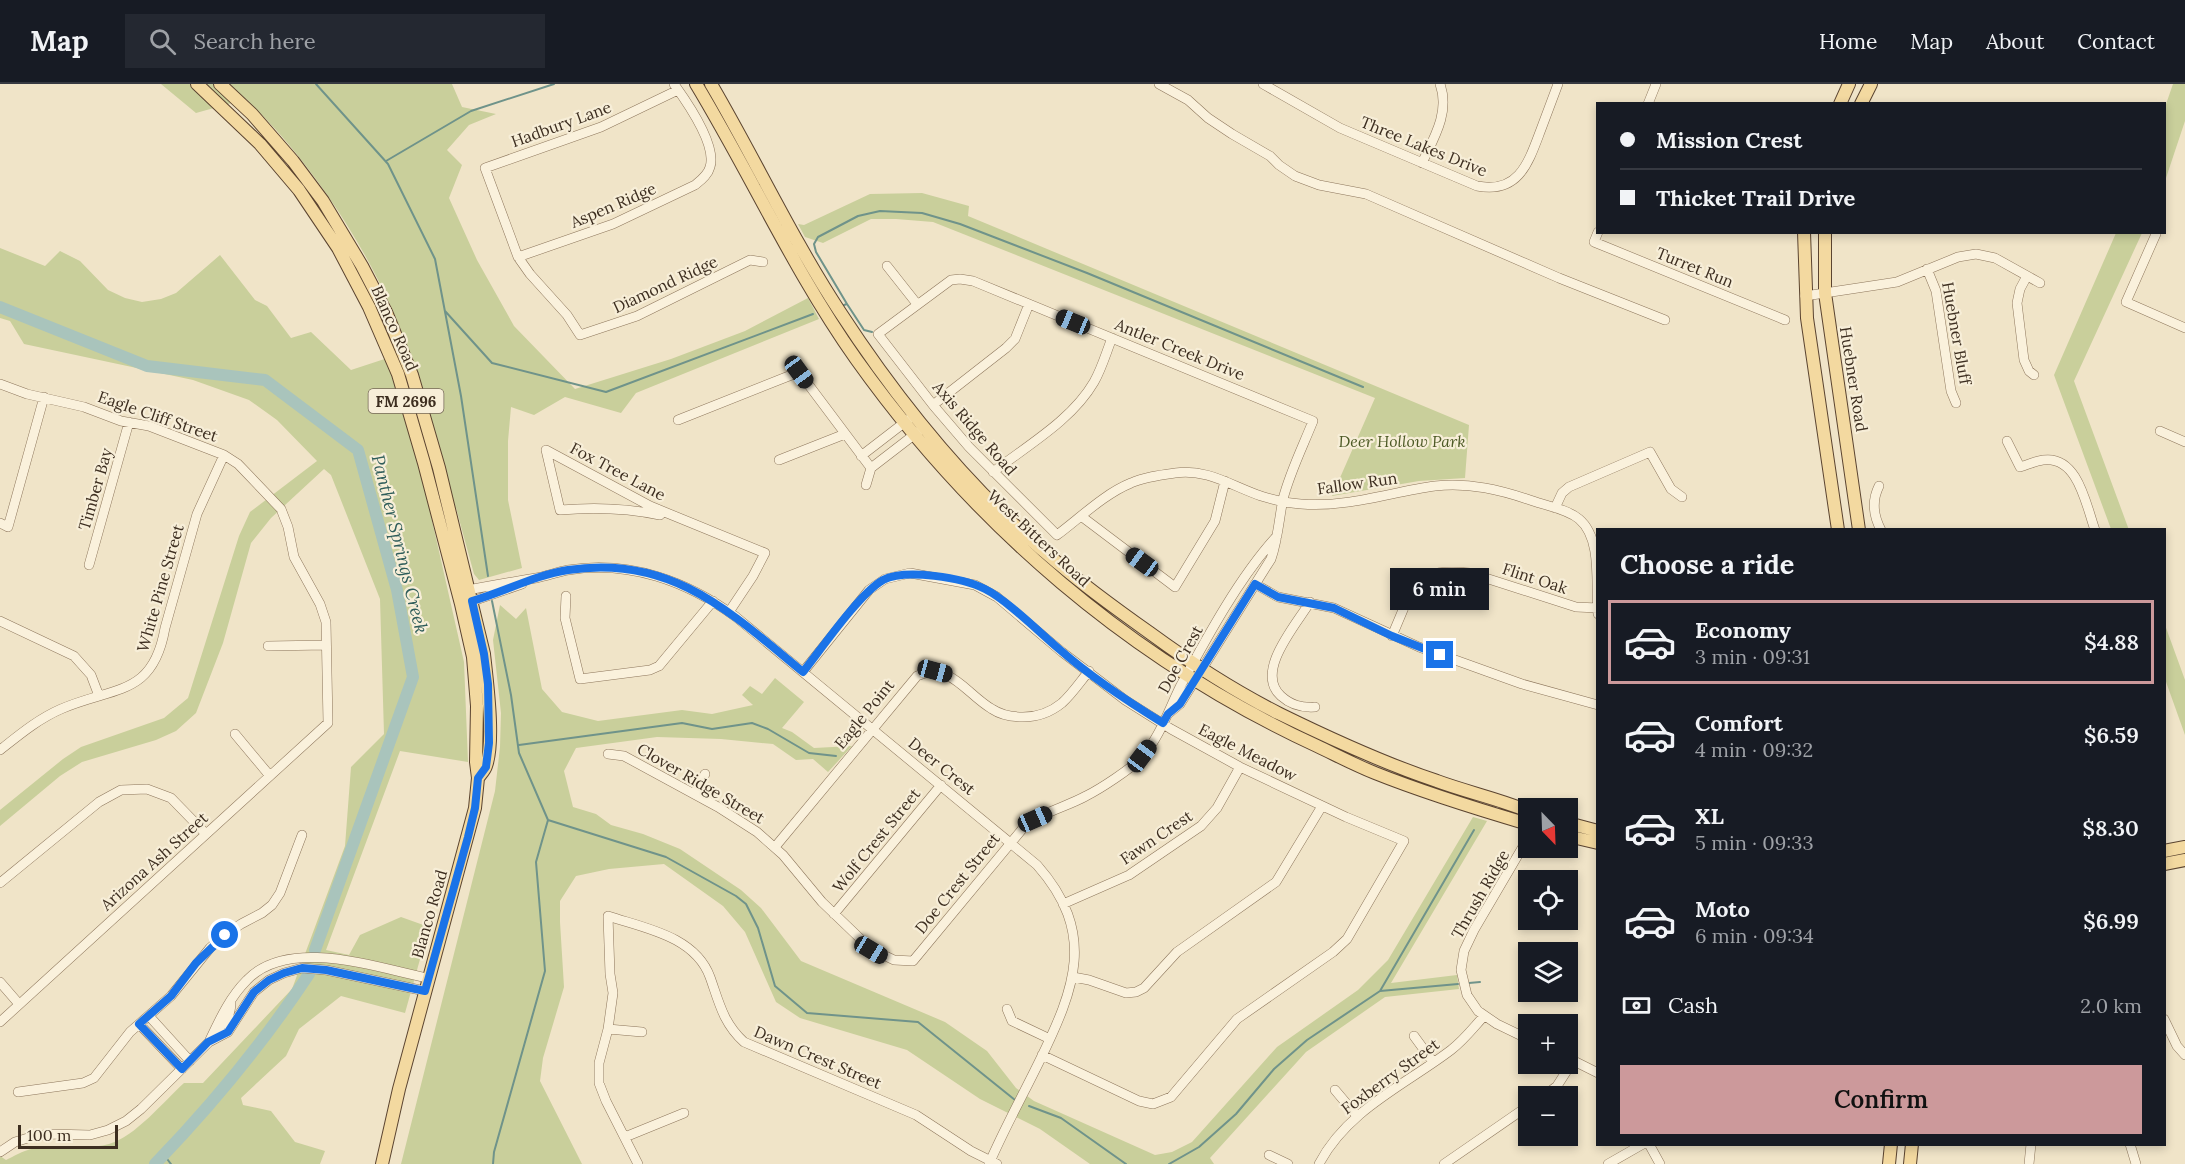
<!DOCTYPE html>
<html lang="en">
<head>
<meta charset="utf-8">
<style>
  body { margin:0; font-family:Lora,serif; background:#242831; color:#f1f3f6; height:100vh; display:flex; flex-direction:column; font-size:22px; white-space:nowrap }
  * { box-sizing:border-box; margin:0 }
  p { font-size:20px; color:#9ea1a6 }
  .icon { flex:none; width:33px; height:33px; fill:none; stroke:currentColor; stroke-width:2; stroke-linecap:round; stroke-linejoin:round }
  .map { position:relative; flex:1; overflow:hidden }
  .details { position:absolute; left:1596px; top:444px; width:570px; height:618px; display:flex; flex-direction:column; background:#171b24; border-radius:0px; box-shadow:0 3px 9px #0003 }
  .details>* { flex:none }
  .guide { position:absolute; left:1596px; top:18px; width:570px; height:132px; border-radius:0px; box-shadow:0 3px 9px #0003; display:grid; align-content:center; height:132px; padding:0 24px; background:#171b24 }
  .needle { width:39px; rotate:157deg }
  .controls { position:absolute; left:1518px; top:714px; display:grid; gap:12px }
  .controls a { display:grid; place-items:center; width:60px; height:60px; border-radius:0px; background:#171b24; box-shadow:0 3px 9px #0003; font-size:30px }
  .scale { position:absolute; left:18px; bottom:15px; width:100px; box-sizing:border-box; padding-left:6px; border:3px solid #3d2e20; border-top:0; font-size:16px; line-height:21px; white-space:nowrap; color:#3d2e20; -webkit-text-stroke:4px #f7eed8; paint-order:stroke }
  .end { position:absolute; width:27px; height:27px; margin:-14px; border:8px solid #1a73e8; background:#fff; box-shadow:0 0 0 3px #fff }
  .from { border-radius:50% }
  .bubble { position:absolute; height:42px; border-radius:0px; background:#171b24; box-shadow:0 3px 9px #0003; font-size:20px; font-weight:600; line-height:42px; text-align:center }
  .car { position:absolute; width:18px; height:36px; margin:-18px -9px; border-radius:8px; box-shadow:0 0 4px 2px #0007; background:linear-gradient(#222 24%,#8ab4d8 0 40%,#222 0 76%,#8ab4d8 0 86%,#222 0) }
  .guide b { display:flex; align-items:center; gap:21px; height:57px; font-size:22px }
  .guide b+b { border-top:2px solid #363941 }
  .guide i { width:15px; height:15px; background:#f1f3f6 }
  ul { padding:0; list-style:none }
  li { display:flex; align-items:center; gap:18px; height:84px; margin:0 12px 9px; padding:0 12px; border:3px solid transparent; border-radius:0px }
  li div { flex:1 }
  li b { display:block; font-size:22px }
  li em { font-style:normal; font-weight:600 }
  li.current { border-color:#cc999b }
  li>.icon { width:54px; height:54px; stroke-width:1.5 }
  h2 { padding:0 24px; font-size:27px; line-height:72px }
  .pay { display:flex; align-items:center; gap:15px; height:66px; padding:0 24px; font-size:22px }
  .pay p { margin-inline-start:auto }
  .button { display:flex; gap:12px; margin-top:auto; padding:12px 24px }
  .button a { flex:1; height:69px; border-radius:0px; background:#cc999b; color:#111; font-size:24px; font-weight:600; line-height:69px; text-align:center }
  header { display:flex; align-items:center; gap:36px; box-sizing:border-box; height:84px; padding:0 30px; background:#171b24; border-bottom:2px solid #363941 }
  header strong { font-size:28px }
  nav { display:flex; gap:33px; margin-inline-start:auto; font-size:21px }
  .search { width:420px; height:54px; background:#242831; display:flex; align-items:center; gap:15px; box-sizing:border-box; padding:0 21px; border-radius:0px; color:#9ea1a6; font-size:22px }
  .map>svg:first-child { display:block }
  .green { fill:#c9cf9b }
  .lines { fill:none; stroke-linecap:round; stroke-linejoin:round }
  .stream { stroke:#6f938a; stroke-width:2 }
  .river { stroke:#a9c4bc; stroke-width:12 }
  .minor-casing { stroke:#8d765c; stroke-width:10 }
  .major-casing { stroke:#5b4430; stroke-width:14 }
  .minor { stroke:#faf1dc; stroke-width:9 }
  .major { stroke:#f3d9a0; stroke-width:12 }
  .route { stroke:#1a73e8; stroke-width:8 }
  .labels { text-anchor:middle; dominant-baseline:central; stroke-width:4.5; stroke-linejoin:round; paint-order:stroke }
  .shield { fill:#f7eed8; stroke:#756857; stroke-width:1.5 }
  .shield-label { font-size:15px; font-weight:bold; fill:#3d2e20 }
  .street-label { font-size:16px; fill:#3d2e20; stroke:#f7eed8 }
  .park-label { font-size:16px; font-style:italic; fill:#4d5a26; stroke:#f7eed8 }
  .water-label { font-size:18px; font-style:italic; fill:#2f5d5a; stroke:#f7eed8 }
</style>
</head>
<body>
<header>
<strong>Map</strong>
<div class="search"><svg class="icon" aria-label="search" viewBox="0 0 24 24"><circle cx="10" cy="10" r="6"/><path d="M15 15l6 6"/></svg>Search here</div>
<nav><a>Home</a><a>Map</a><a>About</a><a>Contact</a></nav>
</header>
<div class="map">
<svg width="2185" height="1080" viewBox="0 0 2185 1080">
  <rect width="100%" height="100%" fill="#f0e4c8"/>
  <path class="green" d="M161,0H452L462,23L496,30L469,41L447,66L462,81L449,114L477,176L514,242L575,305L671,275L745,247L808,214L819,235L636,309L621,329L565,313L534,331L511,323L508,357V416L522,484L479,496L474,490L456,424L431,432L464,578L468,678L400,667L326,866L349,871L360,851L401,833L429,843L405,929L341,912L299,945L286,972L241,1014L243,1021L271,1027L295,1058L325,1067L320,1080H0V1072L6,1076C14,1072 23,1067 31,1065C57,1058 84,1067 109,1060C135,1053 164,1017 184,999H203L292,905L345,762L351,683L384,650L380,515L331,391L324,385L271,434L251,459L223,559L196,629L176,647L156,656L82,678L60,692L0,742V726L63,675L81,663L164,634L188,614L239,452L250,428L317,377L277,336L249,316L193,296L24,260L10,237L0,234V164L45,182L60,167L80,177L108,206L125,214L142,218L161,215L176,209L220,171L255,216L267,222L291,254L311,248L351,286L409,267C381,190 337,117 284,55C272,41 259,28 246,15L196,29Z
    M2173,0H2185V37L2165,97V23Z
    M922,109L969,122L968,132L1469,341L1465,394L1419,397L1332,412L1375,314L933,138L896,135H871L823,159L805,153L798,140L804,141L870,110Z
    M2116,149H2142L2074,297L2129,446L2111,445L2054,291Z
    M500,521L516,535L526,524L542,605L562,628L598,637L682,626L712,630L753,621L742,611L750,602L762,610L775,594L804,618L782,644L792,648L814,664L852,662L828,688L813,675L796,676L773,660L721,655L657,653L576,664L564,687L573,723L596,730L611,741L643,750L680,765L741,806L761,824L801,877L945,938L987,967L1016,1004L1034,1017L1155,1071L1172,1068L1192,1058L1277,963L1358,906L1388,876L1473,733L1487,737L1391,899L1457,891L1459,905L1385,913L1306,968L1210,1074L1214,1080H1090L1040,1045L980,1015L907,966L800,934L776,918L745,848L723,822L664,780L609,785L576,792L560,817V838L564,903L543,974L540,997L582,1080H401L495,707L500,663L501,629L493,556Z
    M2165,541L2185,596V651L2165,595Z"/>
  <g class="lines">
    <path class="stream" d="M316,0L388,80L435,175L461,312L488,492
      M386,77L471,27L554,0
      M847,220L864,246L872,248
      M844,221L847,220L816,168L814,160L818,153L858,132L880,127L922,129L960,140L1087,189L1363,303
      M445,227L492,279L606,308L813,230
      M492,517L511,611L519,669L548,736L536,778L545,887L494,1068L493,1080
      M519,661L682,639L712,645L752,639L768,645L809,669L836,672
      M548,736L666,773L736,812L746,820L758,844L775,902L807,929L918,938L1015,1016
      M1469,899L1480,898
      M1380,907L1458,900
      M1029,1022L1061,1034L1126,1080
      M164,1071L171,1080
      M1169,1080L1199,1063L1236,1030L1274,985L1307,956L1380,907L1474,746"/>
    <path class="river" d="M0,223L147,282L265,296L358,366L397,506L413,593L315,866
      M155,1080C212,1021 264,958 309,890"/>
    <defs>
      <path id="minor" d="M1159,0L1188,16L1208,34L1232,50L1270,72L1279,81L1295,92L1319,101L1366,110L1559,194L1665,236
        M1263,0L1340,44L1477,102C1518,110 1528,80 1540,48C1546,32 1552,16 1558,0
        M678,6L601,43L485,84L518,173L530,190L567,231L580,251L637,232L750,176L763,178
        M1648,20L1656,0
        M1422,79C1434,54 1450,28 1440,0
        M1598,148L1594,158L1785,236
        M2156,150L2126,218L2185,244
        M518,173L613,140L695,101C701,96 708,91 710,83C717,61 687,18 674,0
        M887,182L917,220
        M1927,185L1936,207L1951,307L1956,319
        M2027,192L2020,205L2017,219L2024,276L2029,287L2034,291
        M1805,212L1897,198L1958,173L1976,170L1995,174L2040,199
        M0,300L27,310L84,323L121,337L149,342L224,371L238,380L281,425L288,443L294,473L320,520L326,538L328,639L0,938
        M933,321L1006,264L1015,255L1029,220
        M678,336L799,288L871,384L866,401
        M2160,347L2185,358
        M2007,357L2020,383C2027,381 2035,377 2043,376C2078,371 2086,421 2095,446
        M546,366L650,422L765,469L753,492L729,528
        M546,366L560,426C594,423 626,424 660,431
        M861,372L909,335
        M779,376L845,350
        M871,384L919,347
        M993,388C1028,361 1072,336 1094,298C1102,284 1106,269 1112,254
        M1879,402C1872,416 1873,431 1881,446
        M1555,424L1562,409L1569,403L1650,368L1671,405L1682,413
        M1081,432L1175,503L1215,437L1225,397
        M0,439L8,443L44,313
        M89,481L129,338
        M1255,500L1278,513L1334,524L1419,563L1522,600L1598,621
        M463,507C488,502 512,498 536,494C547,492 557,488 568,486C629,476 687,497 736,533L1037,781C1097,849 1075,904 1040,976C1023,1011 1004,1045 989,1080
        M566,512L565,534L580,595L650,586L659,582L713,517
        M1310,518C1296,541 1254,588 1281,612C1291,621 1301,624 1315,623
        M467,519L522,500
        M0,537L74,572L91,591L99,612
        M1392,552L1413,502C1426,486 1451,487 1470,489L1576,523L1598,524
        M268,562L326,561
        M803,588L869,506L885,495L910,489L975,501L997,513L1062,568L1125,616L1171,645L1240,683L1346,733L1404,757L1347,855L1333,868L1237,935L1171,1013L1153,1020L1139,1017L1042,971
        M1168,630L1180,620L1271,475C1278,455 1279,435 1283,415C1290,388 1303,362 1313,337L973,197L960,195L951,196L878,250L933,321L969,363L1057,451C1080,434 1104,410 1131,399C1144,393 1160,391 1175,389C1206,384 1232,402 1261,412C1274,416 1287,419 1301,420C1346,424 1391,408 1435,402C1469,398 1501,406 1533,417C1547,422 1567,425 1579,435C1603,455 1595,502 1598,530
        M235,650L270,692
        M0,666C19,651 38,635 61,625C114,602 153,613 165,544L197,430L224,371
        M608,670L624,672L718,723L757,748L783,771L822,818L871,865L894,876L913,877L1024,743C1042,728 1066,723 1086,712C1100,705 1131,685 1142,673C1160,653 1169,625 1181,601C1207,553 1240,492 1277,452
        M694,710L705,690
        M1528,754L1474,846L1464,867L1461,886L1467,911L1478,927L1497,940L1528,955
        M775,763L917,592C950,577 966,610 992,625C1001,631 1012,633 1023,633C1037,633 1051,628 1062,619C1072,610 1080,598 1089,587
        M0,799L99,718L121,706L147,705L171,714L206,750
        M1063,820L1129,791L1201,742L1217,724L1240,683
        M834,830L941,701
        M1073,893L1089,896L1126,909L1136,908L1144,904L1177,868L1276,798L1322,722
        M0,898L19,920
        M1007,925L1012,937L1050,955
        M149,932L190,977
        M2164,935L2177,962L2185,971
        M139,940L182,985
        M608,945L642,948
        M214,948C225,939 231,932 231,918
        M1414,952L1433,978
        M209,958C219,937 229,914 247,896C289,852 377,884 428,894
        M1568,974L1598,989
        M1335,1006L1357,1032
        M18,1008L83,999L94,994L130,948L171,912L210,864L225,851L241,840L262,829L272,821L280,809L302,751
        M1544,1012L1557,1002L1573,977
        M625,1053L684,1029
        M1649,1060L1660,1080
        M2130,1060L2136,1080
        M0,1068L15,1058L31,1053L50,1050L90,1051L108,1046L126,1037L141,1025L209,958L228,948L254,908L269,896L284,889L302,884L326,886L425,907
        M1269,1071L1288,1080
        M638,1080L606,1017L599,999V979L608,945L613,909L610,890L608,832C644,844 695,852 710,893C719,918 723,939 744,958L916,1031L971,1067L997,1080
        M1319,1080C1347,1026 1405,1001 1451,966C1464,956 1473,944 1484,932
        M1444,1080L1528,1022
        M1608,1080L1643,1060
        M2029,1080L2031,1060"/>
      <path id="major" d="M197,0L260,60L299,106L338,164L369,223L398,290L424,379L461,520L473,573L477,622L476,678L478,694L475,724L399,1005L382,1080
        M220,0L252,30L293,77L323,117L362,182L386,228L412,291L439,384L484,570C487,598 495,657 486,682C485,686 480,691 478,694
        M696,0C751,91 795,189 856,275C975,442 1131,576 1317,662C1336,671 1355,681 1375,689C1425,709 1477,725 1528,740
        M711,0C755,75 792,155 840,228C900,320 973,410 1059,480C1088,505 1119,527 1150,549C1191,579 1234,607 1280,630C1331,655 1383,679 1437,697C1467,708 1499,715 1528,727
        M1840,20L1849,0
        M1861,20L1871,0
        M1804,148L1807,234L1838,446
        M1825,148V209L1859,446
        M1568,739L1598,747
        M1568,752L1598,759
        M2164,767L2185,763
        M2164,780L2185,776
        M1889,1080L1891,1060
        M1910,1080L1912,1060"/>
    </defs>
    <use href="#minor" class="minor-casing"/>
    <use href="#major" class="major-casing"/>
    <use href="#minor" class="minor"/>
    <use href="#major" class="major"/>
  </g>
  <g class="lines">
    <path class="route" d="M225,851L196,879L171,912L139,940L182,985L208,958L228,948L254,908L269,896L284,889L302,884L326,886L425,907L468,753L475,724L478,694L486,683L489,659L488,600L484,570L472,517C504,508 535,491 568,486C671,470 730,528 803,588C822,564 859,510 883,496C906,484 963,494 985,505C1007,516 1039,548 1059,565C1091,593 1127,617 1163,639L1168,630L1180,620L1255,500L1278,513L1334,524L1392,552L1440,571"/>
  </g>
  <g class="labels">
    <rect class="shield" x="368.5" y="305" width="75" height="24" rx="4.5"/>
    <g class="shield-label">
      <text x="406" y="317">FM 2696</text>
    </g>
    <g class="street-label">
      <text transform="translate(561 40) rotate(-20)">Hadbury Lane</text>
      <text transform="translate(1424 62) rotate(22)">Three Lakes Drive</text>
      <text transform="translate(613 121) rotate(-23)">Aspen Ridge</text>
      <text transform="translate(1695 183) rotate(22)">Turret Run</text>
      <text transform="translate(665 200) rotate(-25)">Diamond Ridge</text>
      <text transform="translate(395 244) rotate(66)">Blanco Road</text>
      <text transform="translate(1957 249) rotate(80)">Huebner Bluff</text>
      <text transform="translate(1180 265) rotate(22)">Antler Creek Drive</text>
      <text transform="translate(1854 295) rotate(81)">Huebner Road</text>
      <text transform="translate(158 332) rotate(19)">Eagle Cliff Street</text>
      <text transform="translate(975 344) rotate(49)">Axis Ridge Road</text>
      <text transform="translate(618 387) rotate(28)">Fox Tree Lane</text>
      <text transform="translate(1357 399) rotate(-8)">Fallow Run</text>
      <text transform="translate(95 405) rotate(-74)">Timber Bay</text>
      <text transform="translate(1039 454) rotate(43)">West Bitters Road</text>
      <text transform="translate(1535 494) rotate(18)">Flint Oak</text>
      <text transform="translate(160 504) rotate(-74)">White Pine Street</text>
      <text transform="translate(1180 575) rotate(-61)">Doe Crest</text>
      <text transform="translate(864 630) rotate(-51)">Eagle Point</text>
      <text transform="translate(1248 668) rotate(27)">Eagle Meadow</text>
      <text transform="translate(942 682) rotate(39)">Deer Crest</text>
      <text transform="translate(701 699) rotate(30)">Clover Ridge Street</text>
      <text transform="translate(1156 753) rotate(-34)">Fawn Crest</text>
      <text transform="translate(876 756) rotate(-51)">Wolf Crest Street</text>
      <text transform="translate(154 777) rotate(-42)">Arizona Ash Street</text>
      <text transform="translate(957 799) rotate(-51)">Doe Crest Street</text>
      <text transform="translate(1480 810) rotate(-60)">Thrush Ridge</text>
      <text transform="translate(429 830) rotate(-74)">Blanco Road</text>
      <text transform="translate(818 973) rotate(23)">Dawn Crest Street</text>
      <text transform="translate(1390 992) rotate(-36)">Foxberry Street</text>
    </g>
    <g class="park-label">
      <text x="1402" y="357">Deer Hollow Park</text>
    </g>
    <g class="water-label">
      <text transform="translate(400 460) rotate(76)">Panther Springs Creek</text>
    </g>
  </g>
</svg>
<div class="controls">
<a><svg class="needle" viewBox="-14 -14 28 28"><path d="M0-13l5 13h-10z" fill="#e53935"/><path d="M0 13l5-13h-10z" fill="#9ea1a6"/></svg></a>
<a><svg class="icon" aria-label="locate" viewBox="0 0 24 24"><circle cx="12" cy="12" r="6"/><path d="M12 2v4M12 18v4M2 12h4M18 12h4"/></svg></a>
<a><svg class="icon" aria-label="layers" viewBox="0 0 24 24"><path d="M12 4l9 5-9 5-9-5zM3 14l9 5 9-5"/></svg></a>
<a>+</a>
<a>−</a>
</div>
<div class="scale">100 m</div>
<i class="end from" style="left:225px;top:851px"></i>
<i class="end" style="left:1440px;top:571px"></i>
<div class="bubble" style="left:1390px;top:484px;width:99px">6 min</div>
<i class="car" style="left:1073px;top:238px;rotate:292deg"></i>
<i class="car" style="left:799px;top:288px;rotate:144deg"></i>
<i class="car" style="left:1142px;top:478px;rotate:306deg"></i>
<i class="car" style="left:935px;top:587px;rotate:105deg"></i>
<i class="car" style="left:1142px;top:672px;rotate:37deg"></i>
<i class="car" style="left:1035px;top:735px;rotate:66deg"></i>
<i class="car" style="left:871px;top:866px;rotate:121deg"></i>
<div class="guide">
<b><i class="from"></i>Mission Crest</b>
<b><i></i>Thicket Trail Drive</b>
</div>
<section class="details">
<h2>Choose a ride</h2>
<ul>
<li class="current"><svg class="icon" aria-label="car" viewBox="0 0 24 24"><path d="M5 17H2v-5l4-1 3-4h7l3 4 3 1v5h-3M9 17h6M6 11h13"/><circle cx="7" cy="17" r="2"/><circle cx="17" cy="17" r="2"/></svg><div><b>Economy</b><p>3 min · 09:31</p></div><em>$4.88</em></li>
<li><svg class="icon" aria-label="car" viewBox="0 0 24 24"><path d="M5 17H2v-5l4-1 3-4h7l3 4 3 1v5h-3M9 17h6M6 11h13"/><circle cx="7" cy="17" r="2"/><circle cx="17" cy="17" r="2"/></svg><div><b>Comfort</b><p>4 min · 09:32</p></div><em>$6.59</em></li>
<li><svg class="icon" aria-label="car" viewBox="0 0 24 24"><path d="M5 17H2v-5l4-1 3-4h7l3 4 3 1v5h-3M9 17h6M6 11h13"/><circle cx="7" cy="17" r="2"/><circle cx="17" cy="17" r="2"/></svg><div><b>XL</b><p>5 min · 09:33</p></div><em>$8.30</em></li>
<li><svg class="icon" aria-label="car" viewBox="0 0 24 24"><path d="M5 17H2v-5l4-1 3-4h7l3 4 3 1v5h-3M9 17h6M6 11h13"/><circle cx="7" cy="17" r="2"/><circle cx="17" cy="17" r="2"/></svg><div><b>Moto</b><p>6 min · 09:34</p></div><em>$6.99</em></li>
</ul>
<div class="pay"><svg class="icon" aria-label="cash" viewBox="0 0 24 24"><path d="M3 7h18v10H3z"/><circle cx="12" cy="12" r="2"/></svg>Cash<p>2.0 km</p></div>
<div class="button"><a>Confirm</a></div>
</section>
</div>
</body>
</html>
